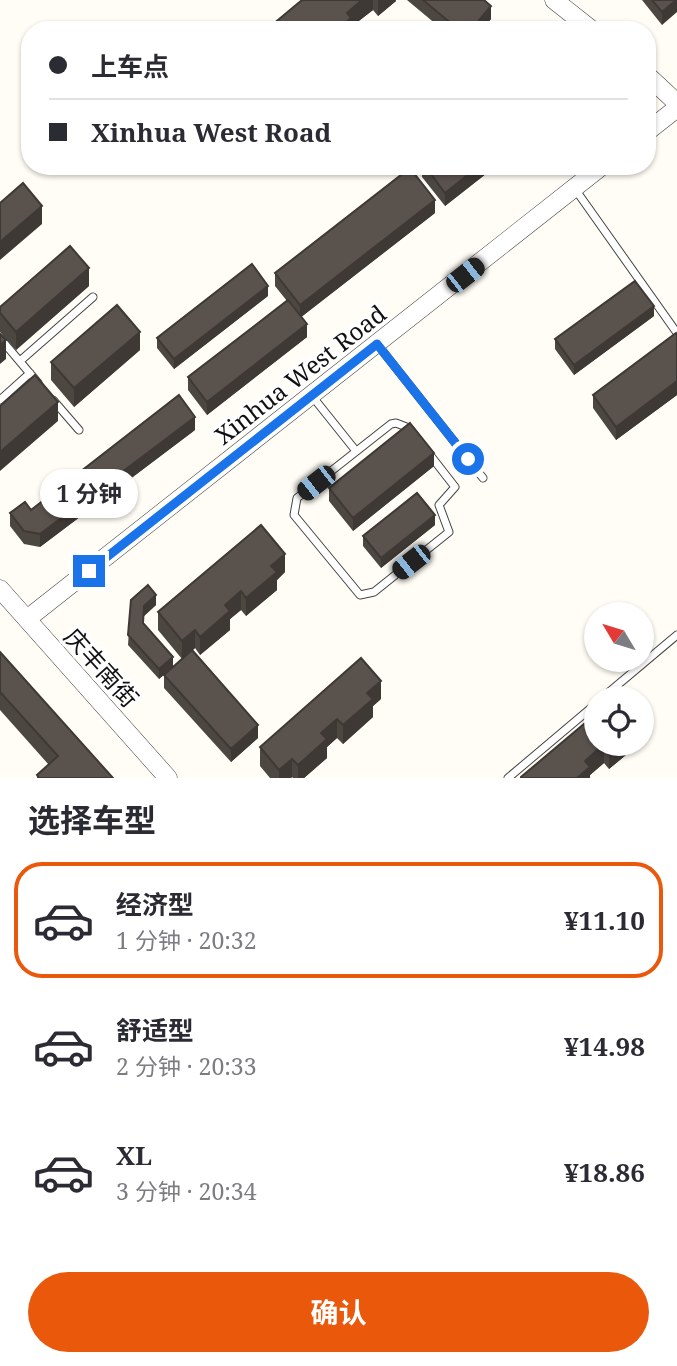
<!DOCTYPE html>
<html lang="zh">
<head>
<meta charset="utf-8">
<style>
  body { margin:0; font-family:"Noto Serif","Noto Sans SC",serif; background:#f2f2f3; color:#2b2b33; height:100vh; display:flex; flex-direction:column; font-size:26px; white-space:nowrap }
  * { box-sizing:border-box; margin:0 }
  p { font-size:23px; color:#7c7c81 }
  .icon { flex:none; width:38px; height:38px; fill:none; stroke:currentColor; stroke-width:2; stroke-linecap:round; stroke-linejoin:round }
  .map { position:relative; height:778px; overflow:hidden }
  .side { display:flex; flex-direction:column; background:#fff; flex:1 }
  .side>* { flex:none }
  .banner { position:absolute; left:21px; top:21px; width:635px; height:154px; border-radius:28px; box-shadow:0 2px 5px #0004; display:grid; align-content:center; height:154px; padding:0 28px; background:#fff }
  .needle { width:46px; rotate:308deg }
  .fabs { position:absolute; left:584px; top:602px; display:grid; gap:14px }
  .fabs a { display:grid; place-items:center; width:70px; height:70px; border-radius:50%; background:#fff; box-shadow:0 2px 5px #0004; font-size:35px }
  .end { position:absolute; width:32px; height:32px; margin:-16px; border:9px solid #1a73e8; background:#fff; box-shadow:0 0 0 4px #fff }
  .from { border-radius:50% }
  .bubble { position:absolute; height:49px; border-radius:24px; background:#fff; box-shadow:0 2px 5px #0004; font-size:23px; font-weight:700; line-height:49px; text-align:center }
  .car { position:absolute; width:21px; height:42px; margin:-21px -10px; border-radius:9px; box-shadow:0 0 5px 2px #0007; background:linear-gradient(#222 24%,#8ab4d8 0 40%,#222 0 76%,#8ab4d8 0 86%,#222 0) }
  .banner b { display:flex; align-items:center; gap:24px; height:66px; font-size:26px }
  .banner b+b { border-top:2px solid #e1e1e2 }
  .banner i { width:18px; height:18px; background:#2b2b33 }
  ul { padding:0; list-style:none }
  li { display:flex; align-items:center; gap:21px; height:116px; margin:0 14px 10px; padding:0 14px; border:4px solid transparent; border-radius:28px }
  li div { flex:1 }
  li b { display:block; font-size:26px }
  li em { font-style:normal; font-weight:700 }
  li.selected { border-color:#ea580c }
  li>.icon { width:63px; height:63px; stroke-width:1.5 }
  h2 { padding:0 28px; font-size:32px; line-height:84px }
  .button { display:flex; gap:14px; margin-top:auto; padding:14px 28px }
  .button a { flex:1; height:80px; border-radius:42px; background:#ea580c; color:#fff; font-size:28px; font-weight:700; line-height:80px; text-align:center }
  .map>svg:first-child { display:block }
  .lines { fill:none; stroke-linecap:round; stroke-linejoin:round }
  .service-casing { stroke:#444; stroke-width:9 }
  .tertiary-casing { stroke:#444; stroke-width:19 }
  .service { stroke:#fff; stroke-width:7 }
  .tertiary { stroke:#fff; stroke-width:18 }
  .wall { fill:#4d4742 }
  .shaded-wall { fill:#3f3936 }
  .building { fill:#5a524d; stroke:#3f3936; stroke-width:2 }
  .route { stroke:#1a73e8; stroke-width:9 }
  .labels { text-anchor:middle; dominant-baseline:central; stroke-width:7; stroke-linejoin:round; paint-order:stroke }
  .street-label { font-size:24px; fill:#111; stroke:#fff }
</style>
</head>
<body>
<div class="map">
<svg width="677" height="778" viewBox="0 0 677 778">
  <rect width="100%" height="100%" fill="#fffdf5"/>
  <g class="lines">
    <defs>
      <path id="service" d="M575,189L677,333
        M0,338L38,383
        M377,344L483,478
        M20,361L93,297
        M312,396L356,451
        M0,400L30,373
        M53,400L79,430
        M396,423L409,428L455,487L439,505L449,532L374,592L360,595L294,515L297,498L391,424Z
        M602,698L677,635
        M508,778L597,703"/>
      <path id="tertiary" d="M554,0L592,30
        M648,76L677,103
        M648,131L677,108
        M0,589L168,778
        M27,619L602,166"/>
    </defs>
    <use href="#service" class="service-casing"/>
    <use href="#tertiary" class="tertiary-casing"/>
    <use href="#service" class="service"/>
    <use href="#tertiary" class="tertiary"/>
  </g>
  <path class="wall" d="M302,0H396V1L378,16L373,10L351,27V30H266Z
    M407,0H484L491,19L482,30H443Z
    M642,0H677L662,25Z
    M422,166H496L445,206L422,177Z
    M435,213L301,317L307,337L207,415L188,390V377L287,301L275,286V273Z
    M89,286L16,350L0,332V307Z
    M268,296L174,369L157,348V338Z
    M654,316L574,375L555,349V339Z
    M677,335V395L616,440L593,408V395Z
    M140,350L74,407L51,380V362Z
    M195,430L40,547L24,544L10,526V513L31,510Z
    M434,466L353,531L329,501V488Z
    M435,525L381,568L363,546V536Z
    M285,572L277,580V590L246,616L241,610L230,619V630L200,655L195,648L192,651L258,738L231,762L164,688V675L173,667L159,679L128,645L131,600L156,605L144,616V624L173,667L182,659L158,630V612Z
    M0,652L113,778H37V775L49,765L0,710Z
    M381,699L373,706V717L343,744L337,738L327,747V758L304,778H293L292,777L291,778H270L260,766V747Z
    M597,713L632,744V750L609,769L604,763L590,775V778H521Z"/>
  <path class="shaded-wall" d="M362,0H373V10L351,27V30H337L347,13Z
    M378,0H396V1L378,16Z
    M676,0H677V12L662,25V12Z
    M491,6V19L482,30H471Z
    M479,166H496L445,206V193Z
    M435,200V213L300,318V305Z
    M42,206V224L0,260V242Z
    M89,268V286L16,350V332Z
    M268,286V296L174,369V359Z
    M654,306V316L574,375V365Z
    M307,324V337L207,415V402Z
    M140,332V350L74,407V388Z
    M6,340V359L0,364V345Z
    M677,381V395L616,440V427Z
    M58,402V421L0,471V452Z
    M195,417V430L40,547V534Z
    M434,453V466L353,531V518Z
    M435,515V525L381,568V558Z
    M285,554V572L277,580V590L246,616V598L271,566Z
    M241,591V610L230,619V630L200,655V637L225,605Z
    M156,595V605L144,616L143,633L144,606Z
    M195,630V648L182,659V641Z
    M173,657V667L159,679V669Z
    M381,681V699L373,706V717L343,744V725L367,693Z
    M642,712H643L642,731Z
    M337,719V738L327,747V758L304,778H298V765L321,733Z
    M258,725V738L231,762V749Z
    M604,744V763L590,775V778H577L585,761Z
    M617,744H632V750L609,769V750Z
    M292,759V777L291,778H279V770Z"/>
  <path class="building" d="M302,0H362L347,13L351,18L337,30H332L330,26L326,30H266Z
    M423,0H484L491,6L471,30H459Z
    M652,0H676L662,12Z
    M425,166H479L445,193Z
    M410,168L435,200L300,305L275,273Z
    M23,183L42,206L0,242V203Z
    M70,246L89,268L16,332L0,313V307Z
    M252,264L268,286L174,359L157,338Z
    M635,281L654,306L574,365L555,339Z
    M288,300L307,324L207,402L188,377Z
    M117,305L140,332L74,388L51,362Z
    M676,333L677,335V381L616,427L593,395Z
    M0,334L6,340L0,345Z
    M35,375L58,402L0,452V406Z
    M179,395L195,417L40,534L24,531L10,513L25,502L31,510Z
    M410,423L434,453L353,518L329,488Z
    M417,493L435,515L381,558L363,536Z
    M261,525L285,554L271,566L277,572L246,598L241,591L225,605L230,611L200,637L195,630L182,641L158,612Z
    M148,585L156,595L144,606L143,623L173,657L159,669L128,635L131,600Z
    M192,650L258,725L231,749L164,675Z
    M0,652L113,778H39L37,775L58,756L0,692Z
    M361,658L381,681L367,693L373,699L343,725L337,719L321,733L327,739L298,765L292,759L279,770L260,747Z
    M625,690L632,698H614Z
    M597,713V744H617L609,750L604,744L585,761L590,767L577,778H521V777Z"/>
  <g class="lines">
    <path class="route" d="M89,571L377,344L468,459"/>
  </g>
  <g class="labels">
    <g class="street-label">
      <text transform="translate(300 374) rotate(-38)">Xinhua West Road</text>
      <text transform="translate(102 667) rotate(48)">庆丰南街</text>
    </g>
  </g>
</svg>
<div class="fabs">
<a><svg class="needle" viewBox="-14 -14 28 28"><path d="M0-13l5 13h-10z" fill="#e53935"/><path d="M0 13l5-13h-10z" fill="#7c7c81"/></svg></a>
<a><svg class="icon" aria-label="locate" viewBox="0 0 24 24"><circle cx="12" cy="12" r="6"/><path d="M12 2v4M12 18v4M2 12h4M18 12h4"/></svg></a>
</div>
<i class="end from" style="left:468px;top:459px"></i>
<i class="end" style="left:89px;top:571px"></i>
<div class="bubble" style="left:40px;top:469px;width:98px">1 分钟</div>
<i class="car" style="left:465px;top:275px;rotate:52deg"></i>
<i class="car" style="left:316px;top:483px;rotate:232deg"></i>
<i class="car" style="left:411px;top:562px;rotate:232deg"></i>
<div class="banner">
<b><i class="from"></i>上车点</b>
<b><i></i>Xinhua West Road</b>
</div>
</div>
<section class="side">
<h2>选择车型</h2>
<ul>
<li class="selected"><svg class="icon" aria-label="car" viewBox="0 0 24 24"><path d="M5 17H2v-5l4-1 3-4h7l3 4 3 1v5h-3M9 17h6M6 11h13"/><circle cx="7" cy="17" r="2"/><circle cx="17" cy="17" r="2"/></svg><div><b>经济型</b><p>1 分钟 · 20:32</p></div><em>¥11.10</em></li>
<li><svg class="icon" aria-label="car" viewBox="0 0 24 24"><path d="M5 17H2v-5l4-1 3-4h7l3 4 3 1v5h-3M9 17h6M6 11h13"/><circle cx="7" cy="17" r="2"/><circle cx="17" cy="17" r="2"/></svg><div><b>舒适型</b><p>2 分钟 · 20:33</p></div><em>¥14.98</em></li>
<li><svg class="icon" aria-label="car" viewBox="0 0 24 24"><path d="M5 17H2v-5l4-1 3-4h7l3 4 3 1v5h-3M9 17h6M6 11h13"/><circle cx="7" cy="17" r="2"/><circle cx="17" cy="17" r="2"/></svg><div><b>XL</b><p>3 分钟 · 20:34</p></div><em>¥18.86</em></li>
</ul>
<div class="button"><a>确认</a></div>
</section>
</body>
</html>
